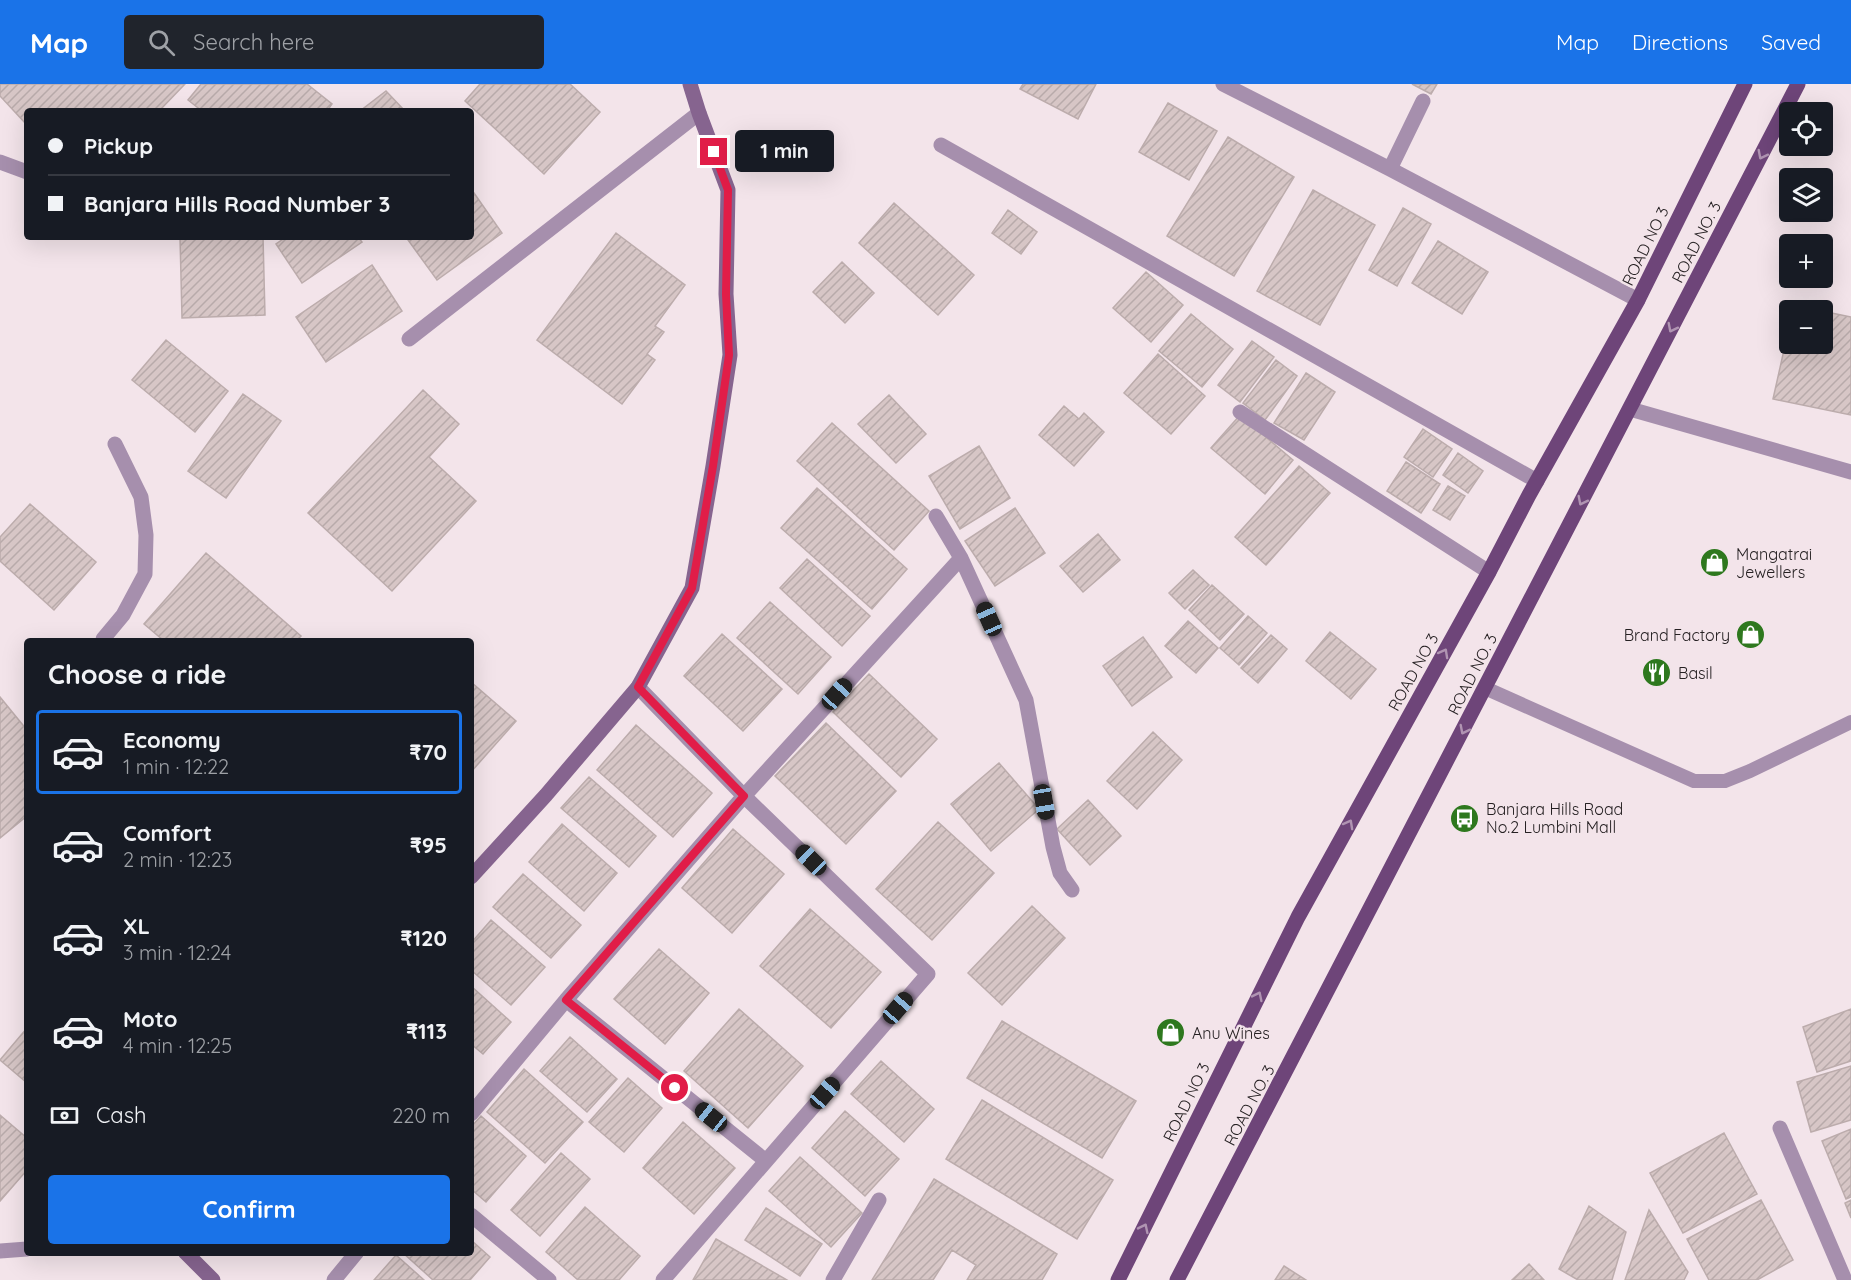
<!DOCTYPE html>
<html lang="en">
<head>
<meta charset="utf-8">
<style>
  body { margin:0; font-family:Quicksand,sans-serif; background:#20242c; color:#f1f3f6; height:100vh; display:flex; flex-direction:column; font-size:22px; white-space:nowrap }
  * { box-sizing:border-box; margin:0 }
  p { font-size:20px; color:#9ea1a6 }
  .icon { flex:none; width:33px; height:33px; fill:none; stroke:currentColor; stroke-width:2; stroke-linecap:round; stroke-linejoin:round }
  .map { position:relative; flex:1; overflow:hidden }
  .side { position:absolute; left:24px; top:554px; width:450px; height:618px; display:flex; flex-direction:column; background:#171b24; border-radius:6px; box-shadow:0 6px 24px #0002 }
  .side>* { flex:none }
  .top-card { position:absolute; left:24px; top:24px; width:450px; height:132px; border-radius:6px; box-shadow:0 6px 24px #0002; display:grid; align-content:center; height:132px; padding:0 24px; background:#171b24 }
  .tools { position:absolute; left:1779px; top:18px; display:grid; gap:12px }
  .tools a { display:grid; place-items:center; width:54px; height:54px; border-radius:6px; background:#171b24; box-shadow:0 6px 24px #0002; font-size:30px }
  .end { position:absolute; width:27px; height:27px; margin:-14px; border:8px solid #e11d48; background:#fff; box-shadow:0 0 0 3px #fff }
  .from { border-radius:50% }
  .bubble { position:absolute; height:42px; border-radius:6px; background:#171b24; box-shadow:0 6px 24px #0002; font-size:20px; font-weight:700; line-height:42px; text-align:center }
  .car { position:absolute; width:18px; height:36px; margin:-18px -9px; border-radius:8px; box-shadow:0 0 4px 2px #0007; background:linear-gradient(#222 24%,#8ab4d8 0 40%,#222 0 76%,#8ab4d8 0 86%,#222 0) }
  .top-card b { display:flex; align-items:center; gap:21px; height:57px; font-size:22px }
  .top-card b+b { border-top:2px solid #363941 }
  .top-card i { width:15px; height:15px; background:#f1f3f6 }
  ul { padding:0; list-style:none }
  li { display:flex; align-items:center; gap:18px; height:84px; margin:0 12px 9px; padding:0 12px; border:3px solid transparent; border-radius:6px }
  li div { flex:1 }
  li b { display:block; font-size:22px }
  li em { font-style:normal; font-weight:700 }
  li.active { border-color:#1a73e8 }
  li>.icon { width:54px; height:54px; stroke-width:1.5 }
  h2 { padding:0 24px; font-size:27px; line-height:72px }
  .pay { display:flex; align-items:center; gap:15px; height:66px; padding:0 24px; font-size:22px }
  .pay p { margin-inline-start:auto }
  .primary-button { display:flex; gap:12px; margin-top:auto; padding:12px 24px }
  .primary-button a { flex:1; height:69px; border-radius:6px; background:#1a73e8; color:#fff; font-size:24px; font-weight:700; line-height:69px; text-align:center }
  header { display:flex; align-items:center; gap:36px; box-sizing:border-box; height:84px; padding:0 30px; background:#1a73e8; color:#fff }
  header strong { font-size:28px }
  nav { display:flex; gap:33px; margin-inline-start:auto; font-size:21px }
  .search { width:420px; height:54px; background:#20242c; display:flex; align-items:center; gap:15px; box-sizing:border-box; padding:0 21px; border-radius:6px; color:#9ea1a6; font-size:22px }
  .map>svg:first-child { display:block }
  .building { fill:url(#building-hatch); stroke:#bcacac; stroke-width:1.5 }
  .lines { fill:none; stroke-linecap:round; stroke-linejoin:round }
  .lane { stroke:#a68fad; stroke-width:14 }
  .street { stroke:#a68fad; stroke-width:15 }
  .secondary { stroke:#86648f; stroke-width:15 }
  .primary { stroke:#6e4579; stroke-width:15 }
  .oneway { stroke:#b094b2 }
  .route { stroke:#e11d48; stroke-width:8 }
  .labels { text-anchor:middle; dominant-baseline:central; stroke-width:5; stroke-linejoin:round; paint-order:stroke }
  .street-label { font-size:16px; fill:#262123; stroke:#f3e4ea }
  .poi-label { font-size:16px; fill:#262123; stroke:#f3e4ea; text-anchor:start }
</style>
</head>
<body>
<header>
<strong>Map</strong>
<div class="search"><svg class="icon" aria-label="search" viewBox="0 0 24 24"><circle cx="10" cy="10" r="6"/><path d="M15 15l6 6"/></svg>Search here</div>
<nav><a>Map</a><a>Directions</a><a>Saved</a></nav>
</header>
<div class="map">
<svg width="1851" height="1196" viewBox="0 0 1851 1196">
  <defs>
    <pattern id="building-hatch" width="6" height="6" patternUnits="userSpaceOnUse" patternTransform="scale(1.5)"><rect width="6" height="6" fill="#d7c6c6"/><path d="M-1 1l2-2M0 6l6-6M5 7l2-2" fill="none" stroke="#b8aaaa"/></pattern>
  </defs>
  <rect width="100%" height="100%" fill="#f3e4ea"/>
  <path class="building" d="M0,0H185L159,27H27V41L0,12Z
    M201,0H307L332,20L327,27H202L188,16Z
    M480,0H570L600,28L544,90L465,17Z
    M1023,0H1096L1078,35L1020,5Z
    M1412,0H1437L1431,10Z
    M386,7L405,27H360Z
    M1168,19L1217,47L1189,96L1139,68Z
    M1228,53L1294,93L1234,192L1167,152Z
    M1313,106L1375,141L1320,241L1257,207Z
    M474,109L502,149L437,196L408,156L412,153H471V111Z
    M894,119L974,191L938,231L859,159Z
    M1403,124L1431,140L1397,202L1369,186Z
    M1008,126L1037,148L1021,170L992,149Z
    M616,149L685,201L655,242L664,248L647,270L655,276L622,320L537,256Z
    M180,153H263L265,231L182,234Z
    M286,153H358L362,158L302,199L276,160Z
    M1438,157L1488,188L1462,230L1412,199Z
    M842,178L874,209L845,239L813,208Z
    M372,181L402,227L326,278L296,233Z
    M1146,188L1183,221L1151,258L1113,224Z
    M1793,221L1819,226H1792Z
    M1822,227L1851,233V331L1773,315L1790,239V260H1822Z
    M1191,230L1233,265L1202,303L1159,267Z
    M166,256L228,307L195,348L132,296Z
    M1252,257L1274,273L1240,318L1218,301Z
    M1158,270L1205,312L1171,350L1124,309Z
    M1276,276L1297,292L1265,336L1243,319Z
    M1306,289L1335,308L1304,356L1274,339Z
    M423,306L459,340L429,373L476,417L392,507L308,429Z
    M243,310L281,337L226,414L188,387Z
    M889,311L926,350L896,379L858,340Z
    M1064,322L1079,335L1084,329L1104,348L1074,382L1039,351Z
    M1240,331L1293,376L1265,410L1211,364Z
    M832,339L929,427L894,466L797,377Z
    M1423,345L1452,365L1433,393L1404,373Z
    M979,362L1010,414L960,445L929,392Z
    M1458,369L1483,387L1468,409L1443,391Z
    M1406,378L1440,400L1421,429L1387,407Z
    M1299,382L1330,409L1266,481L1235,453Z
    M1448,402L1465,412L1450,436L1433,426Z
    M817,404L907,485L872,525L781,444Z
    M30,420L96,478L54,526L0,477V453Z
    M1015,424L1045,469L995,502L965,457Z
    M1098,450L1120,476L1083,508L1060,482Z
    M206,469L301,552L297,556H163L144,540Z
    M807,475L870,532L842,562L780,504Z
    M1193,486L1209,501L1185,525L1169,509Z
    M1212,501L1244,530L1220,556L1189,526Z
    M770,518L831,573L798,610L737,554Z
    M1248,532L1267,549L1239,581L1220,564Z
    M1188,537L1218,564L1196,589L1165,562Z
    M1330,548L1376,585L1351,615L1306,577Z
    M722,550L782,605L743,647L684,592Z
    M1271,551L1287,565L1258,599L1241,584Z
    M1143,553L1172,593L1132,622L1103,582Z
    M869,590L937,655L901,693L833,628Z
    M471,598L516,637L471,688Z
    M0,613L27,646V732L0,754Z
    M826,639L896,707L846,760L775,692Z
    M636,641L712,709L673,753L597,686Z
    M1153,648L1182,676L1137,725L1107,697Z
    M999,679L1039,725L991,767L951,720Z
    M589,693L656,752L629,783L561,724Z
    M1088,716L1121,752L1090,781L1057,745Z
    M938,738L994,789L932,856L876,805Z
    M562,740L617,789L584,827L529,778Z
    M733,745L784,790L732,849L682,804Z
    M523,790L581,841L551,874L493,823Z
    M1032,822L1065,854L1002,921L968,889Z
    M810,825L881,888L831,944L760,882Z
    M491,836L545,883L511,921L471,886V859Z
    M659,865L709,909L665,960L614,915Z
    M471,902L511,938L483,970L471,960Z
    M739,925L803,982L748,1044L684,987Z
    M1851,925V977L1817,988L1803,943Z
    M1002,937L1136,1017L1102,1074L967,994Z
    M27,944V999L0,976Z
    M570,953L617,995L587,1028L540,987Z
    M881,977L934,1025L904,1058L851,1010Z
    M1851,982V1036L1811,1048L1797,998Z
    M524,985L583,1038L545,1079L487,1028Z
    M628,994L662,1024L624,1068L589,1038Z
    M982,1016L1113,1096L1077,1155L946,1075Z
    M845,1027L899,1075L865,1112L812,1064Z
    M0,1031L27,1054V1086L0,1117Z
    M481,1032L526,1072L486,1118L471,1105V1043Z
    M683,1038L735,1084L694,1130L643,1084Z
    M1851,1045V1113L1846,1115L1822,1057Z
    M1724,1049L1757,1110L1683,1149L1650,1089Z
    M561,1069L590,1095L540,1152L511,1126Z
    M800,1073L862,1129L831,1163L769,1107Z
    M934,1095L1057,1170L1042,1196H967L976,1181L952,1166L933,1196H872Z
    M1761,1116L1793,1176L1757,1196H1709L1687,1155Z
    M1851,1116V1134L1845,1119Z
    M1589,1122L1626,1148L1612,1196H1578L1559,1185Z
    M585,1123L640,1172L619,1196H578L546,1168Z
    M766,1124L822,1160L800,1192L745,1156Z
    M1649,1126L1688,1188L1684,1196H1625Z
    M716,1155L787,1196H693Z
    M471,1156L490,1173L470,1196H433L402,1168H471Z
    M396,1171L424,1196H374Z
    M1529,1180L1544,1196H1512Z
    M1284,1182L1306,1196H1275Z"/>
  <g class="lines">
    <path class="lane" d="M1485,604L1694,697H1725L1750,687L1851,638"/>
    <path class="street" d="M1223,0L1390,85L1638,216
      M941,61L1537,397
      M0,78L27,88
      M1390,85L1423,17
      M409,255L699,29
      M1630,325L1851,388
      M1240,328L1489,488
      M936,432L961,474L1026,616L1053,763L1060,789L1072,806
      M104,556L103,555L123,531L145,490L146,451L141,413L115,360
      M638,603L744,712L928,890L663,1196
      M566,916L766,1077
      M471,1030L566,916L744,712L961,474
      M1780,1044L1845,1196
      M471,1131L549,1196
      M0,1167L27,1165
      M334,1196L357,1168
      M833,1196L879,1116"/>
    <path class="secondary" d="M471,793L546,711L638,603L692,504L713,382L730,271L726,210L728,106L699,29L690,0
      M185,1168L213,1196"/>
    <path class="primary" d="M1118,1196L1298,833L1489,488L1529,411L1638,216L1745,0
      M1177,1196L1798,0"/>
  </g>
  <defs><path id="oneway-chevron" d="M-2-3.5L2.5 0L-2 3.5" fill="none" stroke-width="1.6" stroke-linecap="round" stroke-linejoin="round" transform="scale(1.5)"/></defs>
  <g class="oneway">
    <use href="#oneway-chevron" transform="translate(1762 71) rotate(117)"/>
    <use href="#oneway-chevron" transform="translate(1672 244) rotate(117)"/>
    <use href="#oneway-chevron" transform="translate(1582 417) rotate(117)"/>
    <use href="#oneway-chevron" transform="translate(1444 569) rotate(-61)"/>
    <use href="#oneway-chevron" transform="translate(1464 646) rotate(117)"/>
    <use href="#oneway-chevron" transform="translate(1349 740) rotate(-61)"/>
    <use href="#oneway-chevron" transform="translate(1258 912) rotate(-64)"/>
    <use href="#oneway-chevron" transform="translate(1144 1144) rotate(-64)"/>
  </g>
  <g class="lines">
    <path class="route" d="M675,1004L566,916L744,712L638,603L692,504L713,382L729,271L726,210L728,106L714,68"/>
  </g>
  <defs>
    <symbol id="shop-disc" viewBox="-11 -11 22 22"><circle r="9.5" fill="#2e781e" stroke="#f3e4ea"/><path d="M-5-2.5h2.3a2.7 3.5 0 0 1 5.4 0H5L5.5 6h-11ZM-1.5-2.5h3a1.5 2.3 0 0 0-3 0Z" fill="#fff"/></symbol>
    <symbol id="restaurant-disc" viewBox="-11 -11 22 22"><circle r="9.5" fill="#2e781e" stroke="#f3e4ea"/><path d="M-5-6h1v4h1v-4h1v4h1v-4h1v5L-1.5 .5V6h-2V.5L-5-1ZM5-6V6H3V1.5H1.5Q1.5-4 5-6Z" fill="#fff"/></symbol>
    <symbol id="bus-disc" viewBox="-11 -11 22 22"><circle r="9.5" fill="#2e781e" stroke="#f3e4ea"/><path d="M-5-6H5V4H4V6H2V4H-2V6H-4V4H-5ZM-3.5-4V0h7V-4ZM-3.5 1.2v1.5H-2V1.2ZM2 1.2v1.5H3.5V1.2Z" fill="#fff"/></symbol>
  </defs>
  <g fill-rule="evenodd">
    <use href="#shop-disc" x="1698" y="462" width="33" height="33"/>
    <use href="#shop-disc" x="1734" y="534" width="33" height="33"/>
    <use href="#restaurant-disc" x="1640" y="572" width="33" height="33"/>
    <use href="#bus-disc" x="1448" y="718" width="33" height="33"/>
    <use href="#shop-disc" x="1154" y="932" width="33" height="33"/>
  </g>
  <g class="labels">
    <g class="street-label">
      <text transform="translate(1696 158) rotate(-63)">ROAD NO. 3</text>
      <text transform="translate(1645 162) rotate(-64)">ROAD NO 3</text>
      <text transform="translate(1413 588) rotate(-61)">ROAD NO 3</text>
      <text transform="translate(1472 590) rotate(-63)">ROAD NO. 3</text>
      <text transform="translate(1186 1018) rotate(-64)">ROAD NO 3</text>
      <text transform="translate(1249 1021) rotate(-62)">ROAD NO. 3</text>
    </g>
    <g class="poi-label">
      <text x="1736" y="470">Mangatrai<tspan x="1736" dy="18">Jewellers</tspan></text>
      <text x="1730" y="551" text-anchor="end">Brand Factory</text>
      <text x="1678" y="589">Basil</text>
      <text x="1486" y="725">Banjara Hills Road<tspan x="1486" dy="18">No.2 Lumbini Mall</tspan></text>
      <text x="1192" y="949">Anu Wines</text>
    </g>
  </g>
</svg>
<div class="tools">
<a><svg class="icon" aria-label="locate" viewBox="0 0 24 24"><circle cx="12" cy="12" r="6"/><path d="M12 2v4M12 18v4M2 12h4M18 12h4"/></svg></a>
<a><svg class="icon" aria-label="layers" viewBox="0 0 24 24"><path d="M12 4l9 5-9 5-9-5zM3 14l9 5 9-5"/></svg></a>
<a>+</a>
<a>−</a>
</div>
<i class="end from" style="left:675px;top:1004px"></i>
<i class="end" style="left:714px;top:68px"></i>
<div class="bubble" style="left:735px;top:46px;width:99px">1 min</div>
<i class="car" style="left:989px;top:535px;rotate:336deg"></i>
<i class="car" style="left:837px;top:610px;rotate:42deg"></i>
<i class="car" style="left:1044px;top:718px;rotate:170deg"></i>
<i class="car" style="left:811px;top:776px;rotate:314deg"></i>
<i class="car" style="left:898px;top:924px;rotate:41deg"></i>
<i class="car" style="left:825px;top:1009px;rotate:41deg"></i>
<i class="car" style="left:711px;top:1033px;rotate:309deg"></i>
<div class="top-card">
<b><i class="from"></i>Pickup</b>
<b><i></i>Banjara Hills Road Number 3</b>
</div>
<section class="side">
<h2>Choose a ride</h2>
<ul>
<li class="active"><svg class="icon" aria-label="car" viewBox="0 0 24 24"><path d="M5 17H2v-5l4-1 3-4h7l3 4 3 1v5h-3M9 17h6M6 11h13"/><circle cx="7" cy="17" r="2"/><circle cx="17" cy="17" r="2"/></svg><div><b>Economy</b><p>1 min · 12:22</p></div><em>₹70</em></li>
<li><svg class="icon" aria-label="car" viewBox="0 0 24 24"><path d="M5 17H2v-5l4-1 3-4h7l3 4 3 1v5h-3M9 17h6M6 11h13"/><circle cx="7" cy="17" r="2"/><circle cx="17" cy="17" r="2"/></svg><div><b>Comfort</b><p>2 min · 12:23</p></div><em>₹95</em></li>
<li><svg class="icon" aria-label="car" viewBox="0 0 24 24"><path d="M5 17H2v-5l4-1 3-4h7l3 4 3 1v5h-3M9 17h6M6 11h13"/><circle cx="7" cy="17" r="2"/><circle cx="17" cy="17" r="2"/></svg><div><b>XL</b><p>3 min · 12:24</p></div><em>₹120</em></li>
<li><svg class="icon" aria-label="car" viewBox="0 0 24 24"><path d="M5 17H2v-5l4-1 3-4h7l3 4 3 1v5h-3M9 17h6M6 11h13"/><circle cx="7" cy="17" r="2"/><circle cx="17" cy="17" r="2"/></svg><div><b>Moto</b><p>4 min · 12:25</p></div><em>₹113</em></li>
</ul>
<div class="pay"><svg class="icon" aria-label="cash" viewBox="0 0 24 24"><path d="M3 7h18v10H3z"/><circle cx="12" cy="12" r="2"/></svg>Cash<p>220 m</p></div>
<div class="primary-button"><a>Confirm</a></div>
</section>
</div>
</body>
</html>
